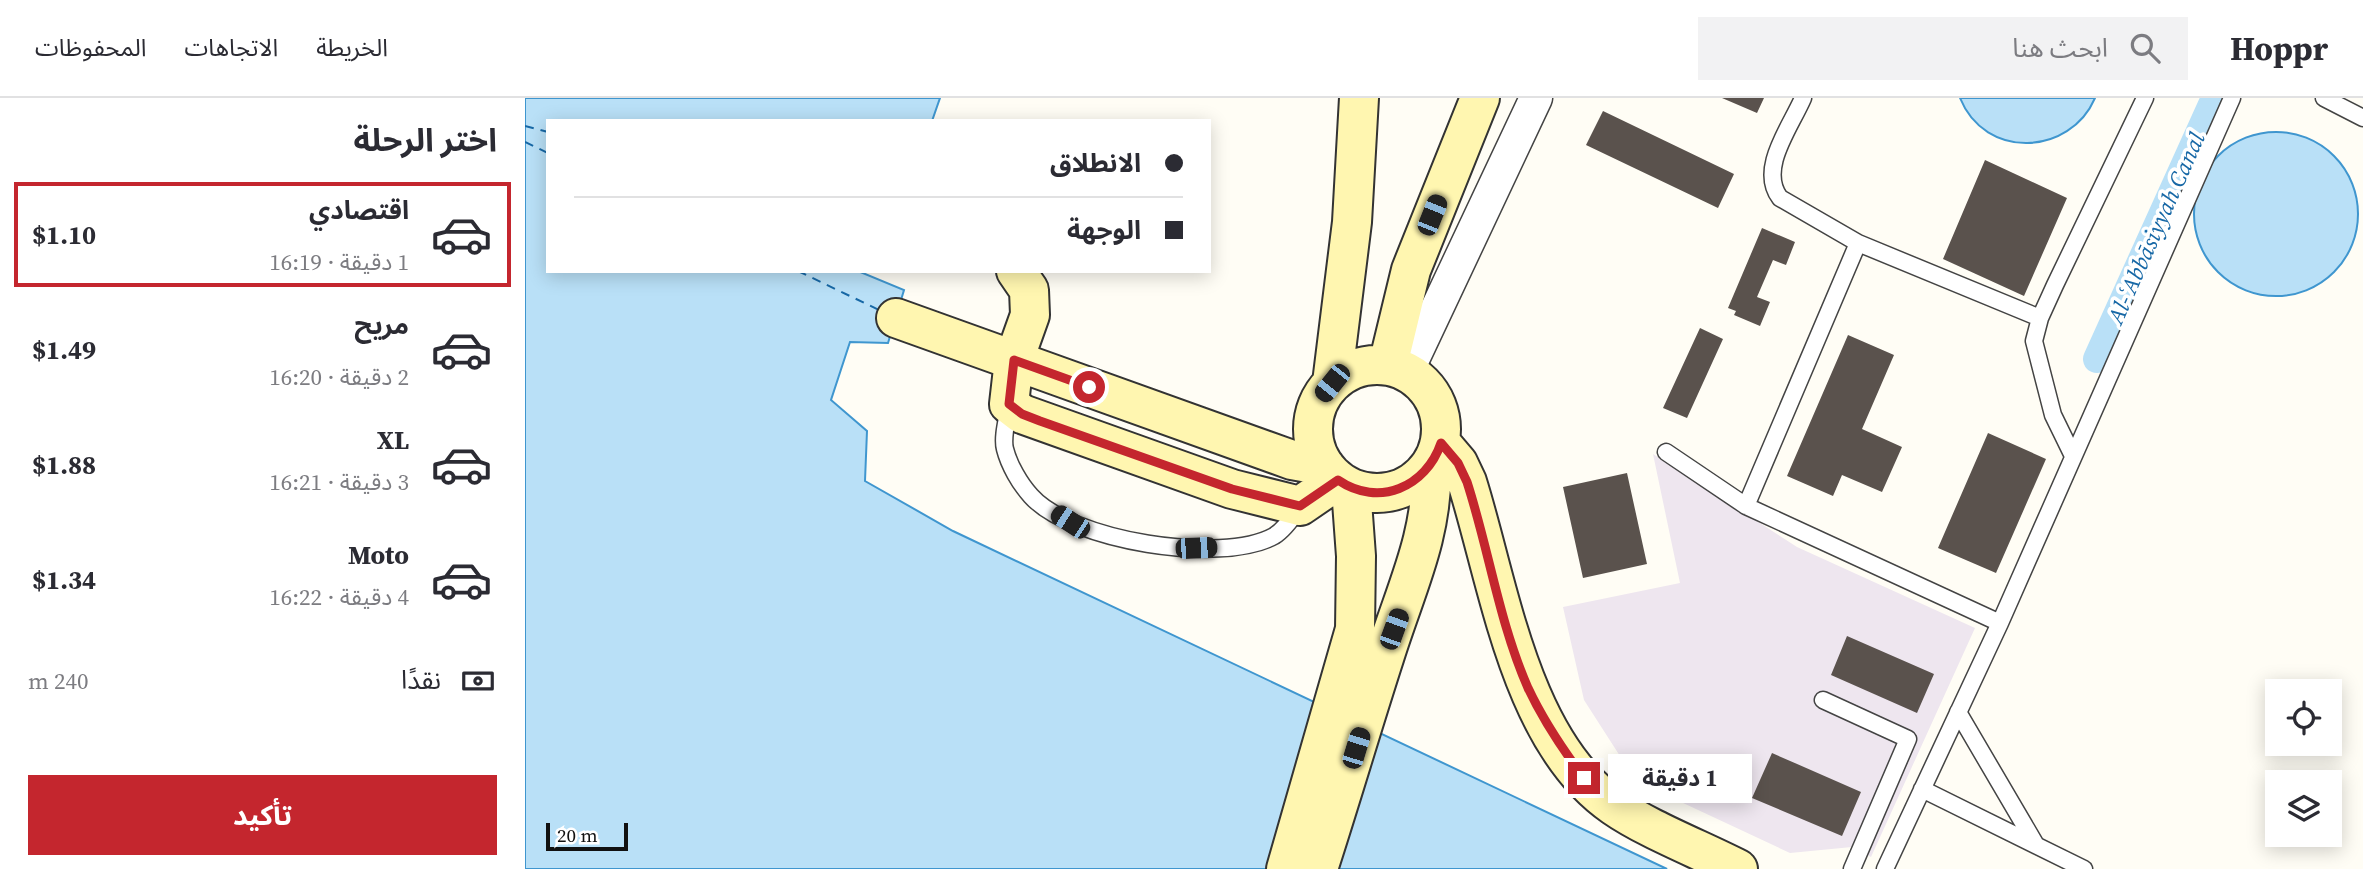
<!DOCTYPE html>
<html lang="ar">
<head>
<meta charset="utf-8">
<style>
  body { margin:0; font-family:"Source Serif 4","Noto Sans Arabic",serif; background:#f2f2f3; color:#2b2b33; direction:rtl; height:100vh; display:flex; flex-direction:column; font-size:26px; white-space:nowrap }
  * { box-sizing:border-box; margin:0 }
  p { font-size:23px; color:#7c7c81 }
  .icon { flex:none; width:38px; height:38px; fill:none; stroke:currentColor; stroke-width:2; stroke-linecap:round; stroke-linejoin:round }
  .map { position:relative; flex:1; overflow:hidden; direction:ltr }
  .sheet { display:flex; flex-direction:column; background:#fff; width:525px }
  .sheet>* { flex:none }
  .top-card { position:absolute; left:21px; top:21px; width:665px; height:154px; border-radius:0px; box-shadow:0 4px 18px #0003; direction:rtl; display:grid; align-content:center; height:154px; padding:0 28px; background:#fff }
  .controls { position:absolute; left:1740px; top:581px; display:grid; gap:14px }
  .controls a { display:grid; place-items:center; width:77px; height:77px; border-radius:0px; background:#fff; box-shadow:0 4px 18px #0003; font-size:35px }
  .scale { position:absolute; left:21px; bottom:18px; width:82px; box-sizing:border-box; padding-left:7px; border:4px solid #111; border-top:0; font-size:19px; line-height:24px; white-space:nowrap; color:#111; -webkit-text-stroke:5px #fff; paint-order:stroke }
  .end { position:absolute; width:32px; height:32px; margin:-16px; border:9px solid #c4262e; background:#fff; box-shadow:0 0 0 4px #fff }
  .from { border-radius:50% }
  .bubble { position:absolute; height:49px; border-radius:0px; background:#fff; box-shadow:0 4px 18px #0003; font-size:23px; font-weight:700; line-height:49px; text-align:center; direction:rtl }
  .car { position:absolute; width:21px; height:42px; margin:-21px -10px; border-radius:9px; box-shadow:0 0 5px 2px #0007; background:linear-gradient(#222 24%,#8ab4d8 0 40%,#222 0 76%,#8ab4d8 0 86%,#222 0) }
  .top-card b { display:flex; align-items:center; gap:24px; height:66px; font-size:26px }
  .top-card b+b { border-top:2px solid #e1e1e2 }
  .top-card i { width:18px; height:18px; background:#2b2b33 }
  ul { padding:0; list-style:none }
  li { display:flex; align-items:center; gap:21px; height:105px; margin:0 14px 10px; padding:0 14px; border:4px solid transparent; border-radius:0px }
  li div { flex:1 }
  li b { display:block; font-size:26px }
  li em { font-style:normal; font-weight:700 }
  li.active { border-color:#c4262e }
  li>.icon { width:63px; height:63px; stroke-width:1.5 }
  h2 { padding:0 28px; font-size:32px; line-height:84px }
  .pay { display:flex; align-items:center; gap:18px; height:77px; padding:0 28px; font-size:26px }
  .pay p { margin-inline-start:auto }
  .action { display:flex; gap:14px; margin-top:auto; padding:14px 28px }
  .action a { flex:1; height:80px; border-radius:0px; background:#c4262e; color:#fff; font-size:28px; font-weight:700; line-height:80px; text-align:center }
  header { display:flex; align-items:center; gap:42px; box-sizing:border-box; height:98px; padding:0 35px; background:#fff; border-bottom:2px solid #e1e1e2 }
  header strong { font-size:33px }
  nav { display:flex; gap:38px; margin-inline-start:auto; font-size:24px }
  .search { width:490px; height:63px; background:#f2f2f3; display:flex; align-items:center; gap:18px; box-sizing:border-box; padding:0 24px; border-radius:0px; color:#7c7c81; font-size:26px }
  main { display:flex; flex:1; min-height:0 }
  .map>svg:first-child { display:block }
  .industrial { fill:#eee6ef }
  .water { fill:#b9e0f7; stroke:#3f96cf; stroke-width:2 }
  .lines { fill:none; stroke-linecap:round; stroke-linejoin:round }
  .canal { stroke:#b9e0f7; stroke-width:28 }
  .ferry { stroke:#1768a6; stroke-width:2; stroke-dasharray:9 7; stroke-linecap:butt }
  .building { fill:#5a524d }
  .lane-casing { stroke:#444; stroke-width:19 }
  .street-casing { stroke:#444; stroke-width:35 }
  .secondary-casing { stroke:#333; stroke-width:42 }
  .lane { stroke:#fff; stroke-width:16 }
  .street { stroke:#fff; stroke-width:32 }
  .secondary { stroke:#fff6b0; stroke-width:38 }
  .route { stroke:#c4262e; stroke-width:9 }
  .labels { text-anchor:middle; dominant-baseline:central; stroke-width:7; stroke-linejoin:round; paint-order:stroke }
  .water-label { font-size:23px; font-style:italic; fill:#1768a6; stroke:#fff }
</style>
</head>
<body>
<header>
<strong>Hoppr</strong>
<div class="search"><svg class="icon" aria-label="search" viewBox="0 0 24 24"><circle cx="10" cy="10" r="6"/><path d="M15 15l6 6"/></svg>ابحث هنا</div>
<nav><a>الخريطة</a><a>الاتجاهات</a><a>المحفوظات</a></nav>
</header>
<main>
<div class="map">
<svg width="1838" height="771" viewBox="0 0 1838 771">
  <rect width="100%" height="100%" fill="#fffdf5"/>
  <path class="industrial" d="M1128,356L1272,449L1450,530L1346,759L1327,749L1265,755L1111,683L1059,602L1038,509L1155,485Z"/>
  <path class="water" d="M0,0H415L407,23H23V173H333L379,192L363,245L325,244L306,302L342,333L340,383L428,433L1142,771H0Z
    M1435,0H1570C1545,58 1460,62 1435,0Z
    M1669 116a82 82 0 1 1 164 0a82 82 0 1 1-164 0Z"/>
  <g class="lines">
    <path class="canal" d="M1572,261L1690,0"/>
    <path class="ferry" d="M0,28L23,34
      M0,44L23,55
      M273,173L354,212"/>
  </g>
  <path class="building" d="M1197,0H1239L1232,15Z
    M1078,13L1209,76L1193,110L1061,47Z
    M1460,62L1542,100L1499,198L1418,161Z
    M1237,130L1270,144L1261,167L1248,162L1232,199L1245,204L1235,228L1209,217L1211,213L1203,210Z
    M1175,230L1198,241L1162,320L1138,310Z
    M1323,237L1369,257L1337,331L1377,349L1357,394L1317,377L1308,398L1262,378Z
    M1463,335L1521,361L1471,475L1413,450Z
    M1102,375L1122,466L1058,480L1038,389Z
    M1322,538L1409,576L1392,615L1306,577Z
    M1247,655L1336,694L1317,738L1227,700Z"/>
  <g class="lines">
    <defs>
      <path id="lane" d="M1278,0C1265,30 1233,71 1255,100L1333,145L1221,408L1475,525
        M1799,0L1838,20
        M1333,145L1515,220
        M484,309C482,322 477,340 480,351C484,367 495,386 506,398C546,443 696,467 749,438C759,432 768,419 774,410
        M1141,354L1221,408
        M1548,358L1528,317L1509,243L1515,220L1530,187L1620,0
        M1298,602L1383,641L1327,771
        M1433,614L1511,747
        M1397,691L1559,771
        M1360,771L1475,525L1707,0"/>
      <path id="street" d="M882,274L1011,0"/>
      <path id="secondary" d="M491,173L504,192L505,217L489,262L484,306L497,316L707,391L775,408L813,382
        M371,220L767,362L800,368
        M788 331a64 64 0 1 1 128 0a64 64 0 1 1-128 0Z
        M863,267L886,172L955,0
        M807,285L827,124L834,0
        M916,345L933,365L942,384C974,486 995,643 1089,708C1122,731 1176,752 1213,771
        M761,771L830,531L831,458L826,390
        M793,771C816,700 837,628 860,557C882,487 907,441 907,366"/>
    </defs>
    <use href="#lane" class="lane-casing"/>
    <use href="#street" class="street-casing"/>
    <use href="#secondary" class="secondary-casing"/>
    <use href="#lane" class="lane"/>
    <use href="#street" class="street"/>
    <use href="#secondary" class="secondary"/>
  </g>
  <g class="lines">
    <path class="route" d="M564,289L489,262L484,306L497,316L515,323L707,391L775,408L813,382C854,410 901,389 916,345L933,365L942,384C964,452 974,524 1003,590C1018,622 1038,652 1059,680"/>
  </g>
  <g class="labels">
    <g class="water-label">
      <text transform="translate(1631 130) rotate(-66)">Al-ʿAbbāsiyyah Canal</text>
    </g>
  </g>
</svg>
<div class="controls">
<a><svg class="icon" aria-label="locate" viewBox="0 0 24 24"><circle cx="12" cy="12" r="6"/><path d="M12 2v4M12 18v4M2 12h4M18 12h4"/></svg></a>
<a><svg class="icon" aria-label="layers" viewBox="0 0 24 24"><path d="M12 4l9 5-9 5-9-5zM3 14l9 5 9-5"/></svg></a>
</div>
<div class="scale">20 m</div>
<i class="end from" style="left:564px;top:289px"></i>
<i class="end" style="left:1059px;top:680px"></i>
<div class="bubble" style="left:1083px;top:656px;width:144px">1 دقيقة</div>
<i class="car" style="left:907px;top:117px;rotate:22deg"></i>
<i class="car" style="left:807px;top:285px;rotate:219deg"></i>
<i class="car" style="left:545px;top:424px;rotate:303deg"></i>
<i class="car" style="left:671px;top:450px;rotate:88deg"></i>
<i class="car" style="left:869px;top:531px;rotate:20deg"></i>
<i class="car" style="left:831px;top:650px;rotate:17deg"></i>
<div class="top-card">
<b><i class="from"></i>الانطلاق</b>
<b><i></i>الوجهة</b>
</div>
</div>
<section class="sheet">
<h2>اختر الرحلة</h2>
<ul>
<li class="active"><svg class="icon" aria-label="car" viewBox="0 0 24 24"><path d="M5 17H2v-5l4-1 3-4h7l3 4 3 1v5h-3M9 17h6M6 11h13"/><circle cx="7" cy="17" r="2"/><circle cx="17" cy="17" r="2"/></svg><div><b>اقتصادي</b><p>1 دقيقة · 16:19</p></div><em>$1.10</em></li>
<li><svg class="icon" aria-label="car" viewBox="0 0 24 24"><path d="M5 17H2v-5l4-1 3-4h7l3 4 3 1v5h-3M9 17h6M6 11h13"/><circle cx="7" cy="17" r="2"/><circle cx="17" cy="17" r="2"/></svg><div><b>مريح</b><p>2 دقيقة · 16:20</p></div><em>$1.49</em></li>
<li><svg class="icon" aria-label="car" viewBox="0 0 24 24"><path d="M5 17H2v-5l4-1 3-4h7l3 4 3 1v5h-3M9 17h6M6 11h13"/><circle cx="7" cy="17" r="2"/><circle cx="17" cy="17" r="2"/></svg><div><b>XL</b><p>3 دقيقة · 16:21</p></div><em>$1.88</em></li>
<li><svg class="icon" aria-label="car" viewBox="0 0 24 24"><path d="M5 17H2v-5l4-1 3-4h7l3 4 3 1v5h-3M9 17h6M6 11h13"/><circle cx="7" cy="17" r="2"/><circle cx="17" cy="17" r="2"/></svg><div><b>Moto</b><p>4 دقيقة · 16:22</p></div><em>$1.34</em></li>
</ul>
<div class="pay"><svg class="icon" aria-label="cash" viewBox="0 0 24 24"><path d="M3 7h18v10H3z"/><circle cx="12" cy="12" r="2"/></svg>نقدًا<p>240 m</p></div>
<div class="action"><a>تأكيد</a></div>
</section>
</main>
</body>
</html>
